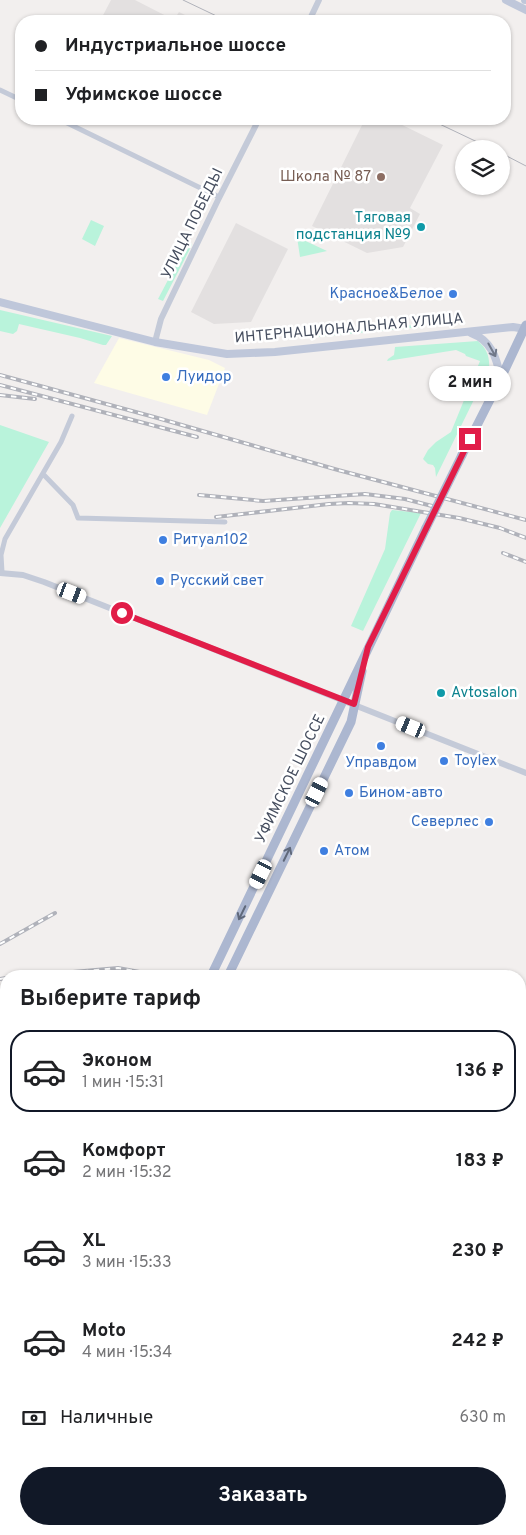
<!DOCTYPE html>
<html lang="ru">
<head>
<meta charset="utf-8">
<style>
  body { margin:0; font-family:Overpass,sans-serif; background:#f6f6f6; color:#202124; height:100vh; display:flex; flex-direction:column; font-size:19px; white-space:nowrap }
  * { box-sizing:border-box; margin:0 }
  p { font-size:16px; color:#757577 }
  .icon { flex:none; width:28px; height:28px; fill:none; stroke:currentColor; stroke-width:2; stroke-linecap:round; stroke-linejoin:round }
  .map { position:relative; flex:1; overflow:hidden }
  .sheet { position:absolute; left:0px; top:970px; width:526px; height:565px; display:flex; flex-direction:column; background:#fff; border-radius:20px 20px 0 0; box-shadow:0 1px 4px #0004 }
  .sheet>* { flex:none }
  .top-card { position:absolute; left:15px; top:15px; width:496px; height:110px; border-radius:20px; box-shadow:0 1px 4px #0004; display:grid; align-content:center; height:110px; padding:0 20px; background:#fff }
  .buttons { position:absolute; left:455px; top:140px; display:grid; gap:10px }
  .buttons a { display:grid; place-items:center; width:55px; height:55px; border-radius:50%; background:#fff; box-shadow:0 1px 4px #0004; font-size:25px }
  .end { position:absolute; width:22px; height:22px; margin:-11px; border:6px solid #e11d48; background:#fff; box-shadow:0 0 0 2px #fff }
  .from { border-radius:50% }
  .bubble { position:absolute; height:35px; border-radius:18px; background:#fff; box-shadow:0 1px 4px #0004; font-size:16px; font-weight:700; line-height:35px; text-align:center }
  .car { position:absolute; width:15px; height:30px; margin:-15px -8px; border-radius:6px; box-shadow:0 0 4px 1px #0007; background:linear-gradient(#fff 24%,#345 0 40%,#fff 0 76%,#345 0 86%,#fff 0) }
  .top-card b { display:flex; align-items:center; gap:18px; height:48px; font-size:19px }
  .top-card b+b { border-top:1px solid #e0e0e0 }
  .top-card i { width:12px; height:12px; background:#202124 }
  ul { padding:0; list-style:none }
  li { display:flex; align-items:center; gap:15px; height:82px; margin:0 10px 8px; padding:0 10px; border:2px solid transparent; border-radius:20px }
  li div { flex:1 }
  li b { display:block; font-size:19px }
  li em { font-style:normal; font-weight:700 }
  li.on { border-color:#111827 }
  li>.icon { width:45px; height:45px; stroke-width:1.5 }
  h2 { padding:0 20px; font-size:22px; line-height:60px }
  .pay { display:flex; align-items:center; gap:12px; height:55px; padding:0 20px; font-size:19px }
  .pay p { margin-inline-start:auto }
  .cta { display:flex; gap:10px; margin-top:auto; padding:10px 20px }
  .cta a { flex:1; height:58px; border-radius:30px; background:#111827; color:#fff; font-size:20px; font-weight:700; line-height:58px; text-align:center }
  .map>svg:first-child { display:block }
  .commercial { fill:#fefce6 }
  .education { fill:#e3e0e0 }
  .green { fill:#b9f3db }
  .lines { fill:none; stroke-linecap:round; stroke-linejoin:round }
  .minor { stroke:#c4cad8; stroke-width:5 }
  .tertiary { stroke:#c4cad8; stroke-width:6 }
  .secondary { stroke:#bfc7da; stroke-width:8 }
  .primary { stroke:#acb7d0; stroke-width:9 }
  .tram { stroke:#b0b2ba; stroke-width:1 }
  .rail-casing { stroke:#b0b2ba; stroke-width:4 }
  .rail { stroke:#fff; stroke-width:2; stroke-dasharray:5.5; stroke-linecap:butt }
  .primary-bridge { stroke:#acb7d0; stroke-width:9 }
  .oneway { stroke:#707889 }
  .oneway2 { stroke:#5f687a }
  .route { stroke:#e11d48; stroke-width:6 }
  .education-dot { fill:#8d6e63; stroke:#fff; stroke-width:2 }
  .culture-dot { fill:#0f9aa8; stroke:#fff; stroke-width:2 }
  .shop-dot { fill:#3f7fe0; stroke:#fff; stroke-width:2 }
  .labels { text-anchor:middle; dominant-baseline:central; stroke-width:5; stroke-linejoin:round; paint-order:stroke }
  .education-label { font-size:15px; fill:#785e54; stroke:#fff; text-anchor:end }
  .culture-label { font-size:15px; fill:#0d838f; stroke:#fff; text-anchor:end }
  .street-label { font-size:15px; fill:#454d5e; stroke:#fff }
  .shop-label { font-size:15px; fill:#366cbe; stroke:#fff; text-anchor:start }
</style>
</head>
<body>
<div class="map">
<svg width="526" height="1535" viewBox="0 0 526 1535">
  <rect width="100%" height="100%" fill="#f2efee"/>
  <path class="commercial" d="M119,338L209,360L225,368L207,415L94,383Z"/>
  <path class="education" d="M111,0H135L174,20L179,12L195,20L194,21H100Z
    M365,119H390L443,145L410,208L420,214L403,247L367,253L312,226Z
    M236,223L288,249L251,322L214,324L191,312Z"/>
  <path class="green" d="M91,220L104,226L95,246L82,239Z
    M297,237L327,251L300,257Z
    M189,240L192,245L163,301L158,299Z
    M0,310L112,336L106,345H103L80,338L19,324L17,331L13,334L0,331Z
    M423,324L422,327L306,338V336Z
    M478,341C487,349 490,357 489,369L436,477L435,468L433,465L428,464L423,459L428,450L436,442L451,432L480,361L466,356L465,354L456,350L387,361L388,359L394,355L395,347Z
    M0,425L49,442L0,528Z
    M392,510L421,513L363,631L351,626L385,549L390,513Z"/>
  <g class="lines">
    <path class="minor" d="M0,90L21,100
      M59,119L219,197
      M43,474L73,505L78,518L225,522
      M2,572L1,555L5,539L61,442L72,416"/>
    <path class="tertiary" d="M309,21L319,0
      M155,342L161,319L218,200L259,119
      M0,573L23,575L44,582L526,773"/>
    <path class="secondary" d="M506,0L526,10
      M525,0H526
      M0,302L155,342L227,354L275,352L513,327L526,329
      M471,333C492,341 496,357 501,378"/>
    <path class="primary" d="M462,455L501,378L526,325
      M211,976C283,827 353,677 426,528
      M228,976L351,722L362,671
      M0,1401L6,1388
      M0,1434L6,1422
      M520,1465L526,1464
      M520,1478H526
      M0,1514H6
      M0,1528L6,1527"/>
    <path class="tram" d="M183,0L227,21
      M429,119L492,149
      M501,153L526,166
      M520,1472L526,1471
      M0,1522L6,1521"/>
    <defs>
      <path id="rail" d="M0,375L154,417L338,470L526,520
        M0,385L197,437
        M0,395L35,399
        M199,495L263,501L365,494L405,499L432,506
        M216,517L329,504L349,503L374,504L459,518L500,528L526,538
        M503,553L526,562
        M0,944L55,913
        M28,976L118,968L161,976
        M0,979L6,978
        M520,1044L526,1045
        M520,1256L526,1255
        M520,1523L526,1522
        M427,1535L486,1529"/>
    </defs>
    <use href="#rail" class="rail-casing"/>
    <use href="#rail" class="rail"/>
    <path class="primary-bridge" d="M426,528L462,455"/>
  </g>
  <defs><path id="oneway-shaft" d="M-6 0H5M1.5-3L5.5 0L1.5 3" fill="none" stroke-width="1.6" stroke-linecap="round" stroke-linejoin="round" transform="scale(1.25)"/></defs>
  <use class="oneway" href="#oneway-shaft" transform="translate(492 350) rotate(61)"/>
  <g class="oneway2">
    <use href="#oneway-shaft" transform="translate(287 854) rotate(-64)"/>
    <use href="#oneway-shaft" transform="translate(242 913) rotate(116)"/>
  </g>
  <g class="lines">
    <path class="route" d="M122,613L354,704L368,647L470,439"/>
  </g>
  <circle class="education-dot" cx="381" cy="177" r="5"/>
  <g class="culture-dot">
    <circle cx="421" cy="227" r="5"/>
    <circle cx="441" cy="693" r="5"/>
  </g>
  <g class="shop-dot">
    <circle cx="453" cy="294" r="5"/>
    <circle cx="166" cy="377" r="5"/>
    <circle cx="163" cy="540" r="5"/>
    <circle cx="160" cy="581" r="5"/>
    <circle cx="381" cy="746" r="5"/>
    <circle cx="444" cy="761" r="5"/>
    <circle cx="349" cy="793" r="5"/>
    <circle cx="489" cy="822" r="5"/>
    <circle cx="324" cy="851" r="5"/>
  </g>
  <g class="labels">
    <g class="education-label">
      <text x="371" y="177">Школа № 87</text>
    </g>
    <g class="culture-label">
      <text x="411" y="218">Тяговая<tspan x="411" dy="17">подстанция №9</tspan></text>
      <text x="451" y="693" text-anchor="start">Avtosalon</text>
    </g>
    <g class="street-label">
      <text transform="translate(193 224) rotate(-64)">УЛИЦА ПОБЕДЫ</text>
      <text transform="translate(349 329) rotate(-5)">ИНТЕРНАЦИОНАЛЬНАЯ УЛИЦА</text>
      <text transform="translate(291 779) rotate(-64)">УФИМСКОЕ ШОССЕ</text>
    </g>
    <g class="shop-label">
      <text x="443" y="294" text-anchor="end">Красное&amp;Белое</text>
      <text x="176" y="377">Луидор</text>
      <text x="173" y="540">Ритуал102</text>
      <text x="170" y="581">Русский свет</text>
      <text x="454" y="761">Toylex</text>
      <text x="381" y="763" text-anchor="middle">Управдом</text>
      <text x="359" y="793">Бином-авто</text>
      <text x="479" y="822" text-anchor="end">Северлес</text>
      <text x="334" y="851">Атом</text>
    </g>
  </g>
</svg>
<div class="buttons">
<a><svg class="icon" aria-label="layers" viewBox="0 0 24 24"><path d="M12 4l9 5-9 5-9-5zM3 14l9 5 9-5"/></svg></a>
</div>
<i class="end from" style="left:122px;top:613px"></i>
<i class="end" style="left:470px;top:439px"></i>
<div class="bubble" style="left:429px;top:366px;width:82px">2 мин</div>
<i class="car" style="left:72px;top:593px;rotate:111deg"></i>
<i class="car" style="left:411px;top:727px;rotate:292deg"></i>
<i class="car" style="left:317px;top:792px;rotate:26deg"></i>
<i class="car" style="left:261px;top:874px;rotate:206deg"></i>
<div class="top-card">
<b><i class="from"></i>Индустриальное шоссе</b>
<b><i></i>Уфимское шоссе</b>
</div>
<section class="sheet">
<h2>Выберите тариф</h2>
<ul>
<li class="on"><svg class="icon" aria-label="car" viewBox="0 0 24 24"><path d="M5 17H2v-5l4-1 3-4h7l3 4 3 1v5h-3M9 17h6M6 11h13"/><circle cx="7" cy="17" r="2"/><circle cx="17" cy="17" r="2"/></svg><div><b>Эконом</b><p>1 мин · 15:31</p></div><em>136 ₽</em></li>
<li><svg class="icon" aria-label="car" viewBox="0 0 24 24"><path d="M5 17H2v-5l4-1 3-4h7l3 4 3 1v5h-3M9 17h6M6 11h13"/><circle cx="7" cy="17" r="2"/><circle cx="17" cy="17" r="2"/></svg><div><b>Комфорт</b><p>2 мин · 15:32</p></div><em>183 ₽</em></li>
<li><svg class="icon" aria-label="car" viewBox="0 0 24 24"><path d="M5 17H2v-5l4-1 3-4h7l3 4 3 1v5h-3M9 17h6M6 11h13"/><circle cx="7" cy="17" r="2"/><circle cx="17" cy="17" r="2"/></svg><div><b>XL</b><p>3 мин · 15:33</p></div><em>230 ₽</em></li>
<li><svg class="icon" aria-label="car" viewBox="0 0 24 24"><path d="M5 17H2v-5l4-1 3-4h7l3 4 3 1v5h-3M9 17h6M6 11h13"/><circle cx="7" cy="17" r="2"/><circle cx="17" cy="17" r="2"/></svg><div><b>Moto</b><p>4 мин · 15:34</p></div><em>242 ₽</em></li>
</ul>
<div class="pay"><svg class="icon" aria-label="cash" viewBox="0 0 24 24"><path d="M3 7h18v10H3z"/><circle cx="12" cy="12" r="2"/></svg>Наличные<p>630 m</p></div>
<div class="cta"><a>Заказать</a></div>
</section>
</div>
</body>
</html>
